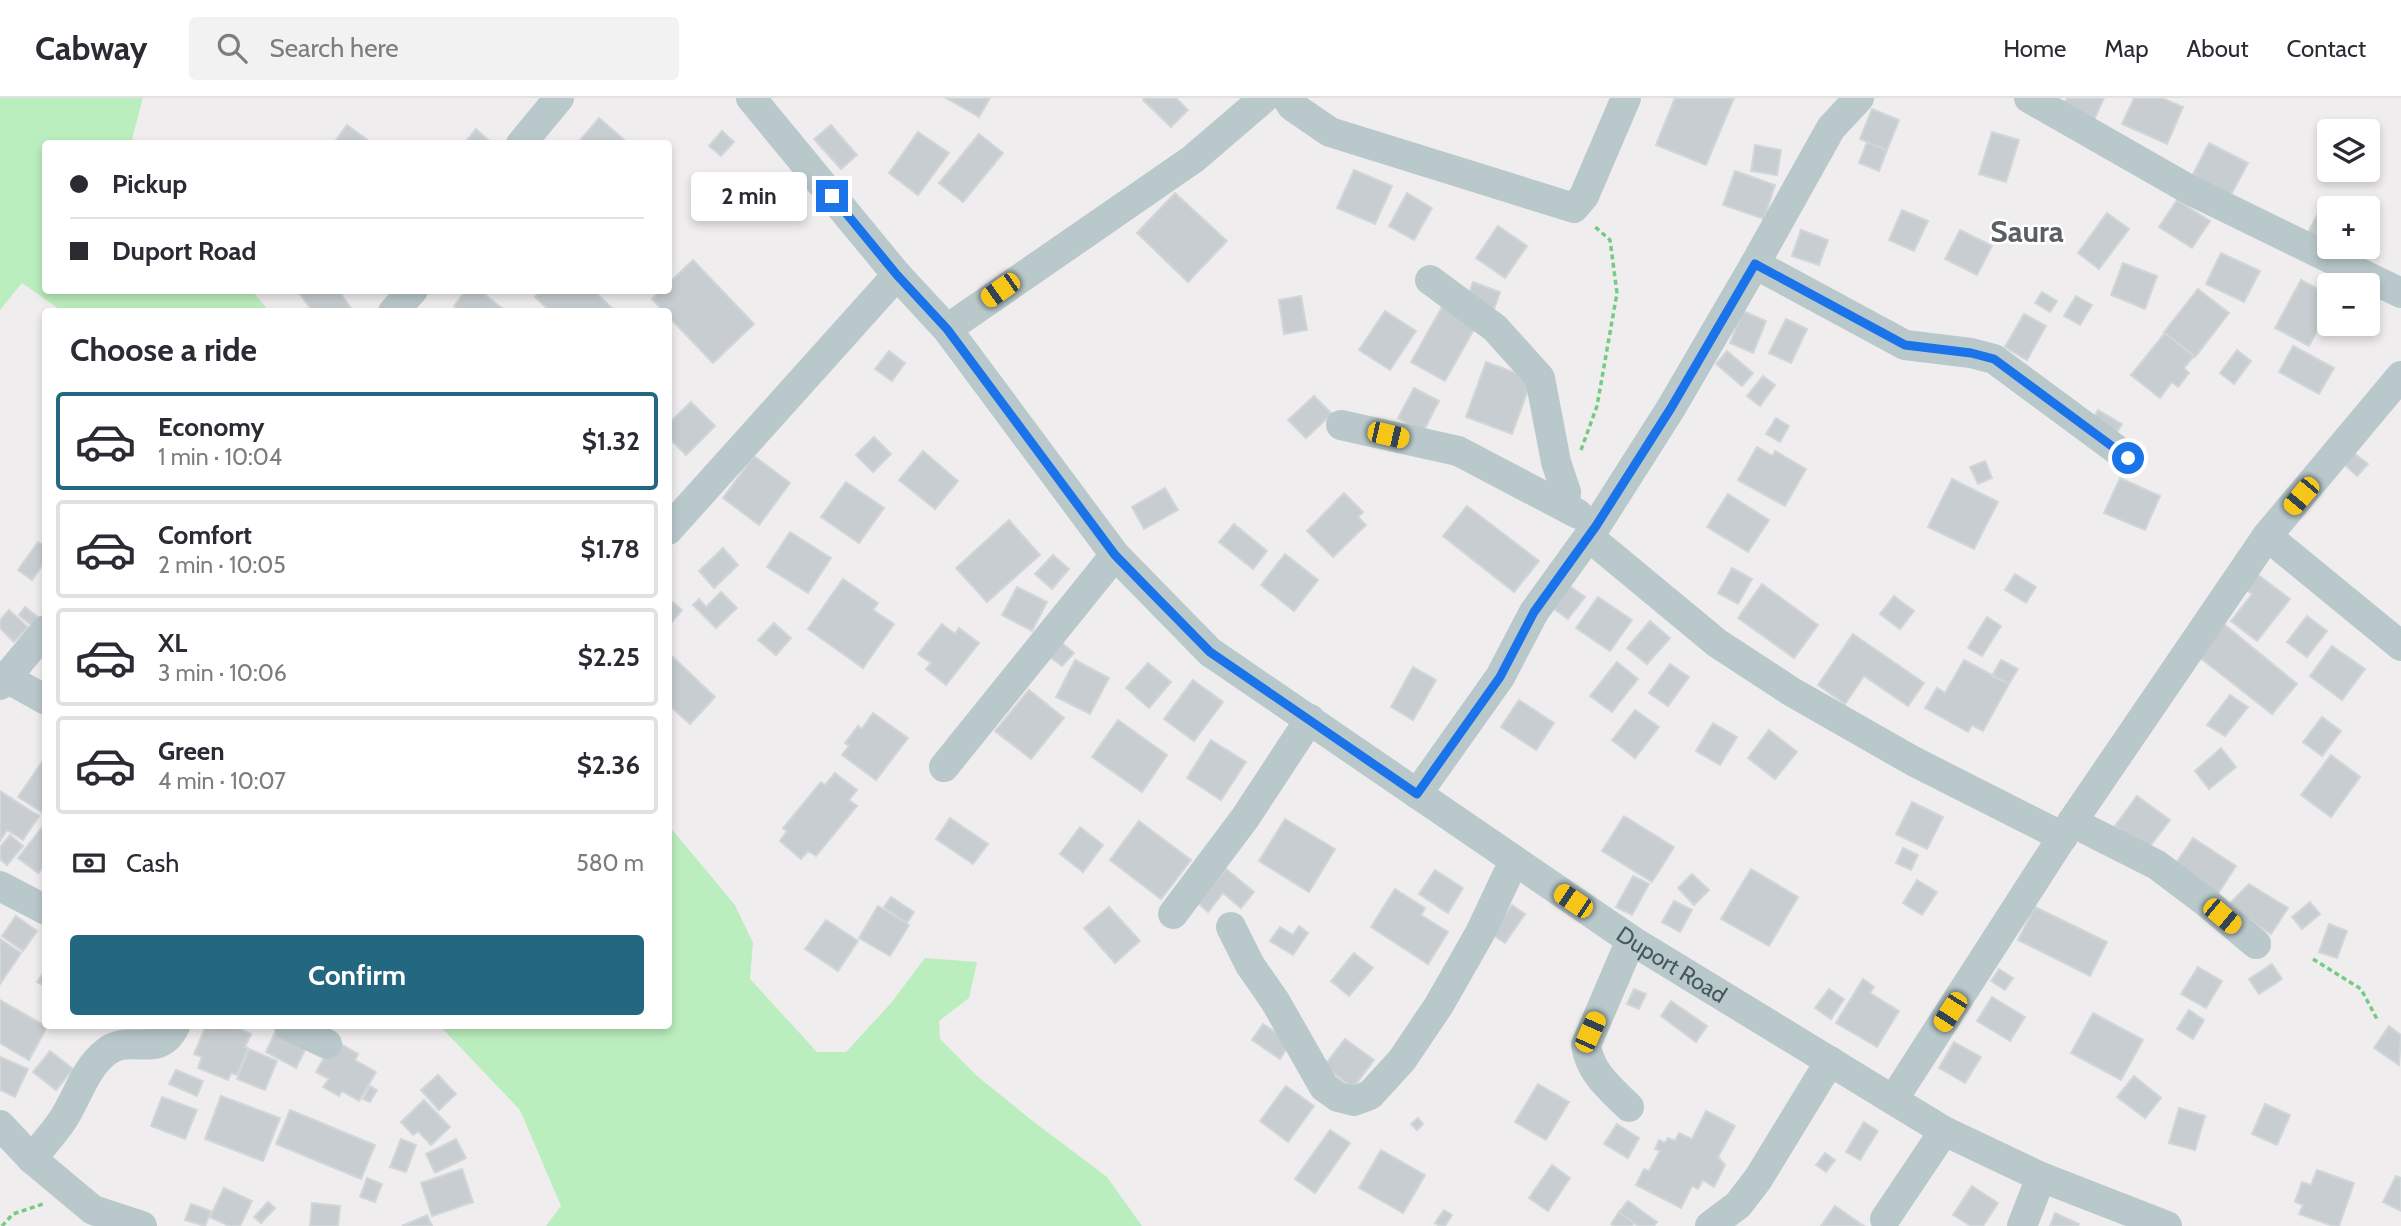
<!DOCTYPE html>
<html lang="en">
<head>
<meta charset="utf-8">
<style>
  body { margin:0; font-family:Cabin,sans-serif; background:#f2f2f3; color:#2b2b33; height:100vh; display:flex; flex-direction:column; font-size:26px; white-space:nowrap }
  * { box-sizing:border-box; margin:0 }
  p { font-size:23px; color:#7c7c81 }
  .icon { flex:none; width:38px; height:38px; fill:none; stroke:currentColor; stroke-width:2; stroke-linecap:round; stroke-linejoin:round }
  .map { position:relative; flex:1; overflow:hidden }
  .drawer { position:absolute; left:42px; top:210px; width:630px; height:721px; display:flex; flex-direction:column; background:#fff; border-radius:7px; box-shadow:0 4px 10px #0003 }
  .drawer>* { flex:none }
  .banner { position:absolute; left:42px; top:42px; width:630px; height:154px; border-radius:7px; box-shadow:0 4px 10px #0003; display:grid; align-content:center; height:154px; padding:0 28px; background:#fff }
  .tools { position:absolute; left:2317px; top:21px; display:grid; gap:14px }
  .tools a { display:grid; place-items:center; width:63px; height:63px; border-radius:7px; background:#fff; box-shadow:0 4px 10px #0003; font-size:35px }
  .end { position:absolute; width:32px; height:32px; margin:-16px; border:9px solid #1a73e8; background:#fff; box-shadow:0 0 0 4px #fff }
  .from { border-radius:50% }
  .bubble { position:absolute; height:49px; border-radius:7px; background:#fff; box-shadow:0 4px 10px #0003; font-size:23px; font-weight:700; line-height:49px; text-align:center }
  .car { position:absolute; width:21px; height:42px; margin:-21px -10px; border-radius:9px; box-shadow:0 0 5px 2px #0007; background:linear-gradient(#f5c518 24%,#345 0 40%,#f5c518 0 76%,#345 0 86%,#f5c518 0) }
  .banner b { display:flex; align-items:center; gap:24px; height:66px; font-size:26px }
  .banner b+b { border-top:2px solid #e1e1e2 }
  .banner i { width:18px; height:18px; background:#2b2b33 }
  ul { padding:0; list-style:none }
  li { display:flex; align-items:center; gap:21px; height:98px; margin:0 14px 10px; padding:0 14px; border:4px solid #e1e1e2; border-radius:7px }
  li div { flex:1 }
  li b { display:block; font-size:26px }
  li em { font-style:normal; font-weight:700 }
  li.current { border-color:#236780 }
  li>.icon { width:63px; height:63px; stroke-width:1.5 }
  h2 { padding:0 28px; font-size:32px; line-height:84px }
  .pay { display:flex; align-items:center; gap:18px; height:77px; padding:0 28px; font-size:26px }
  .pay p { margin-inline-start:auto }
  .button { display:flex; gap:14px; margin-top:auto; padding:14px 28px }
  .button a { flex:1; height:80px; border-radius:7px; background:#236780; color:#fff; font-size:28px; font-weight:700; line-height:80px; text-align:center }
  header { display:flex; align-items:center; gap:42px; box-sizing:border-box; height:98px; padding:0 35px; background:#fff; border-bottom:2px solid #e1e1e2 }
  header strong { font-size:33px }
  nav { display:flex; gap:38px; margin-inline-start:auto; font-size:24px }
  .search { width:490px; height:63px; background:#f2f2f3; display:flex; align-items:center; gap:18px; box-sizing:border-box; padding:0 24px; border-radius:7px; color:#7c7c81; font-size:26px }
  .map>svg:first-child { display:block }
  .green { fill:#bbeebe }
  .building { fill:#c7cdd0; stroke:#d1d6d9; stroke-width:2 }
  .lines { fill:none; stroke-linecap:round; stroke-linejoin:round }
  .path { stroke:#73cc83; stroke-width:3.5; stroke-dasharray:5 3.5; stroke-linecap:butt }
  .minor { stroke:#b9c8cb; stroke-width:30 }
  .route { stroke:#1a73e8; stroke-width:9 }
  .labels { text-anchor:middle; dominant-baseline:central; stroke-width:5; stroke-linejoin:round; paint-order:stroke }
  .street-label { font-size:23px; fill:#46585b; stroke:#fff }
  .district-label { font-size:30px; font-weight:bold; fill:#5a6062; stroke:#fff }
</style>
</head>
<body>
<header>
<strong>Cabway</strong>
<div class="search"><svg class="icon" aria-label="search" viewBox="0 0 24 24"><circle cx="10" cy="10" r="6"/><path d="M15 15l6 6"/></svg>Search here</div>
<nav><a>Home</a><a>Map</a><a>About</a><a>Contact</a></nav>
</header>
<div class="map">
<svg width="2401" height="1128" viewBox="0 0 2401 1128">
  <rect width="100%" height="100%" fill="#f0edee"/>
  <path class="green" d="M0,0H143L132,41L134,45L46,46V192L252,193L269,213H62L22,185L0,212Z
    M669,728L735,807L753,845L750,881L817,954H846L891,905L925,860L977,864L969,900L939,923L940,941L977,978L1034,1024L1107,1079L1142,1128H546L561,1108L520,1012L440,928H668Z"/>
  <path class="building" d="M946,0H990L979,19Z
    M1145,0H1176L1188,12L1171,29L1143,2Z
    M1675,0H1734L1706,67L1656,47Z
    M2067,0H2104L2091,29L2060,15Z
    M2134,0H2162L2183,9L2167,46L2122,26Z
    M1872,11L1899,22L1887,52L1860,41Z
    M599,20L629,46H577Z
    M347,27L373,46H333Z
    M831,27L857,57L841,71L814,41Z
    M476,31L493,46H464Z
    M722,33L734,44L721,58L709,48Z
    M918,34L949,55L918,97L889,75Z
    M1992,34L2019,42L2006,84L1979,76Z
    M979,36L1003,55L963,104L939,85Z
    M1867,44L1887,52L1879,73L1859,65Z
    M2209,45L2248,65L2230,99L2192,78Z
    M1755,47L1781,52L1777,77L1751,73Z
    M1354,72L1392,88L1375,126L1337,110Z
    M1735,73L1775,87L1764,121L1723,107Z
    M1175,95L1227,143L1188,184L1137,135Z
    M1407,95L1432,110L1414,142L1389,128Z
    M2177,102L2210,123L2192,150L2159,129Z
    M2322,108L2329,112V146L2306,138Z
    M1902,112L1928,123L1914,153L1889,142Z
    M2107,115L2129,131L2099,171L2078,155Z
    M1498,128L1527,148L1505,180L1476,160Z
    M1801,132L1828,142L1819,167L1792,158Z
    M1960,132L1992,148L1977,177L1945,161Z
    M2221,155L2260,173L2244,204L2206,186Z
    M693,162L754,226L713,265L668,218V214H664L652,201L661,192H668V186Z
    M2123,165L2157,178L2145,211L2111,197Z
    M2301,182L2329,197V226H2341L2338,231L2323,222L2309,248L2275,230Z
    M1473,184L1500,194L1494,211L1467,201Z
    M2198,191L2229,215L2195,259L2164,234Z
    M297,192H338L353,213L313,214Z
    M466,192H479L503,211L501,214H460L454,208Z
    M541,192H593L616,214H551L535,199Z
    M2042,194L2057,203L2050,214L2035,205Z
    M1301,198L1307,232L1284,236L1279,202Z
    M2076,198L2092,207L2080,227L2064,218Z
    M1443,207L1477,226L1445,283L1411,264Z
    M1385,213L1416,233L1390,272L1359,252Z
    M1743,213L1766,223L1753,255L1730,245Z
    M2024,216L2046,228L2027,262L2005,249Z
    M1786,221L1807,231L1791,265L1769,255Z
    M2165,235L2194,258L2184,270L2189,275L2178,289L2172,284L2160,300L2131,277Z
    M2293,248L2334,270L2319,296L2279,274Z
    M2237,252L2251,263L2234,286L2220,275Z
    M889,253L905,265L892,283L875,271Z
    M1727,253L1753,275L1742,288L1716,266Z
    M1486,264L1532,281L1512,336L1466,319Z
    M1763,278L1775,287L1760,308L1747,298Z
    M1414,290L1439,303L1423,334L1398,320Z
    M1314,298L1332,316L1306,340L1288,322Z
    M691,304L715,328L686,357L668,339V326Z
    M2098,312L2122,326L2114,339L2090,325Z
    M1776,320L1789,328L1780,344L1766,336Z
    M874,339L891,356L873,374L856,357Z
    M1757,349L1773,358L1775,353L1806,371L1785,408L1738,382Z
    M923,353L958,383L935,411L899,382Z
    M2354,355L2368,366L2357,378L2344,366Z
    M754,358L790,385L759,427L723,400Z
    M1985,363L1992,380L1978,386L1970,369Z
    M2120,380L2160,398L2145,432L2104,415Z
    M1952,381L1998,404L1974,451L1928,429Z
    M846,384L884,410L859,445L821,419Z
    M1165,390L1178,412L1144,431L1132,409Z
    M1344,395L1363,414L1358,419L1366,427L1333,459L1307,433Z
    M1728,396L1769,422L1748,454L1707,429Z
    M1467,408L1539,463L1514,494L1443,438Z
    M1009,422L1040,457L987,504L956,470Z
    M1234,426L1267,453L1253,471L1219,444Z
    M790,434L831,460L808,495L767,469Z
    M38,444L46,449V462L32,482L18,472Z
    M723,450L738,467L714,490L699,473Z
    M1285,456L1318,482L1294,513L1261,487Z
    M1053,457L1069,471L1052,491L1035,476Z
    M1732,470L1752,481L1738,506L1718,495Z
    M2015,476L2036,489L2026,505L2005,492Z
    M2257,476L2290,501L2257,543L2231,523L2252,496L2245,491Z
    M843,481L878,505L873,512L894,526L863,570L808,531Z
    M1564,484L1585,499L1568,521L1547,506Z
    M1762,486L1818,527L1794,560L1738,520Z
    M1017,489L1047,504L1032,533L1002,517Z
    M721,494L737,510L716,530L693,507L699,501L706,509Z
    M1894,498L1914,513L1900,531L1880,516Z
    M1598,499L1632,522L1610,553L1576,530Z
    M673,504L682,512L668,529V509Z
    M25,509L38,519L32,528L19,517Z
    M9,512L28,529L14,544L0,530V522Z
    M2307,518L2327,533L2307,559L2287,544Z
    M1987,519L2001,528L1982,558L1968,550Z
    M1650,523L1670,540L1647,566L1627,550Z
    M774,525L791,540L776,557L758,542Z
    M942,526L955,536L959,530L979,545L946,587L926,571L931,565L918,556Z
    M2224,526L2297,586L2272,616L2198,558Z
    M1853,536L1924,585L1908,608L1864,578L1845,606L1818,587Z
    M1054,538L1074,555L1062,568L1042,553Z
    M2332,548L2365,571L2342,602L2310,578Z
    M673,559L715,599L690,626L668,606V563Z
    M1075,562L1109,580L1090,616L1056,599Z
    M1964,562L2009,586L1983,633L1972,627L1968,634L1925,610L1937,590L1945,595Z
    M2001,562L2018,571L2009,586L1992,578Z
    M1617,564L1638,581L1612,614L1590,598Z
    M1148,565L1171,584L1149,610L1126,590Z
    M1670,566L1689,579L1668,608L1649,595Z
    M1413,569L1436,582L1413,622L1391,609Z
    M1193,582L1223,604L1194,643L1164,621Z
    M1029,592L1064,620L1031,661L995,633Z
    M2230,597L2248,609L2225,638L2207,627Z
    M1519,602L1554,625L1536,652L1501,629Z
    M1635,612L1659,629L1635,660L1612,642Z
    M873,615L908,640L876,682L842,657L849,648L845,645L858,628L862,631Z
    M2322,619L2341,633L2322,658L2303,644Z
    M1118,622L1167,657L1142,694L1092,659Z
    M1713,625L1737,639L1720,667L1696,653Z
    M1769,632L1797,654L1775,681L1748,660Z
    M1211,642L1246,664L1221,702L1187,680Z
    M2221,650L2236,669L2209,691L2195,673Z
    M2331,657L2360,679L2331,719L2301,697Z
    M46,658V717L18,699Z
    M835,675L857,692L849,702L857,708L816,758L808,753L801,761L780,743L787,733L783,730L821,684L825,687Z
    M0,693L39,718L23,742L7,732L0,743Z
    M2137,698L2170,722L2147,752L2115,728Z
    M1912,704L1943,719L1927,751L1896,736Z
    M1624,718L1674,749L1652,784L1602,753Z
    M950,720L988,746L973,766L936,741Z
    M1285,721L1335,751L1309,794L1259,763Z
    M1139,723L1191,762L1161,801L1110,762Z
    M43,728L46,730V765L38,775L18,760Z
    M1080,729L1103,747L1083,774L1060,756Z
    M10,737L23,748L7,767L0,761V749Z
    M2193,740L2236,768L2217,797L2174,768Z
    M1903,750L1918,757L1911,772L1896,765Z
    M1226,771L1254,794L1241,810L1223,795L1208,814L1197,804Z
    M1751,771L1798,799L1769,848L1721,821Z
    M1435,772L1463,790L1448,815L1419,796Z
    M1692,776L1709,792L1694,807L1678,790Z
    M1633,778L1649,786L1632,817L1616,809Z
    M1917,782L1937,794L1922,817L1903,805Z
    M2249,786L2288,810L2271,836L2228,807Z
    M1395,791L1425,810L1421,817L1448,834L1428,866L1371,829Z
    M891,799L914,814L907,825L884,809Z
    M1674,803L1692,812L1680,834L1662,824Z
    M2310,804L2320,816L2302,831L2292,819Z
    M1512,807L1525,816L1505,845L1491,836Z
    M878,808L909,827L890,858L859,840Z
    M1109,809L1140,843L1115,865L1084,830Z
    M2035,809L2107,844L2090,878L2018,842Z
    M16,818L37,833L23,853L2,838Z
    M826,822L858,843L838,873L805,851Z
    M2329,826L2347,833L2337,860L2319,854Z
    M1299,828L1308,835L1293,857L1270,843L1280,829L1293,837Z
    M0,841L21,855L0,886Z
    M1354,855L1373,870L1349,898L1331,883Z
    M2272,866L2282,881L2259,896L2249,881Z
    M2198,869L2222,883L2206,910L2181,896Z
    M46,871V889L37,884Z
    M1999,871L2013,880L2005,892L1991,883Z
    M1863,881L1874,889L1870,895L1899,913L1877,949L1836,925Z
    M1634,891L1646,896L1639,911L1627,906Z
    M1829,891L1844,901L1831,921L1815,910Z
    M1992,899L2025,919L2010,943L1977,923Z
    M0,902L47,929L29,962L0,945Z
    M1671,903L1707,928L1696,944L1661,918Z
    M2189,912L2204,922L2193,941L2177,931Z
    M2093,915L2143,942L2121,982L2071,955Z
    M1263,926L1291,944L1280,961L1252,942Z
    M138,928H158L154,935Z
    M206,928L212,930V928H242L240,931L251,936L245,949L248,950L237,977L231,975L228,982L198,970L202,959L194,956Z
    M2389,928L2401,937L2399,967L2374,950Z
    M277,930L308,946L296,970L266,954Z
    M1345,941L1374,962L1353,990L1324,968Z
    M334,942L358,956L355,962L376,974L359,1003L342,993L339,998L323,989L329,981L316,974Z
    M1954,944L1981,959L1965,985L1939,970Z
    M249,951L277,963L265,992L237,981Z
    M50,953L73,971L56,992L33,974Z
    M0,959L28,971L15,999L0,992Z
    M176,972L203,983L197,998L169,986Z
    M438,977L456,996L439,1012L421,992Z
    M2134,978L2161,1000L2145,1020L2117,999Z
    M1538,986L1569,1004L1546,1042L1515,1024Z
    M370,988L377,992L370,1004L363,1001Z
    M1286,988L1314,1008L1288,1044L1260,1023Z
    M221,998L280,1020L263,1063L205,1041Z
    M162,999L197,1012L185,1041L151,1028Z
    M424,1002L450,1029L431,1047L418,1033L413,1037L401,1024Z
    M2265,1006L2290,1017L2277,1047L2252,1036Z
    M2179,1010L2205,1018L2195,1052L2169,1045Z
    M290,1012L375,1047L361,1081L276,1046Z
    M1706,1013L1735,1028L1718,1059L1725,1067L1714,1089L1703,1082L1698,1091L1692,1088L1681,1110L1636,1087L1644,1071L1649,1073L1660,1053L1655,1051L1659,1042L1665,1045L1668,1040L1675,1043L1679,1035L1692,1041Z
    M1418,1020L1423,1026L1417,1032L1411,1026Z
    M1864,1024L1878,1033L1860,1062L1846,1054Z
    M1617,1026L1639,1040L1628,1060L1604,1046Z
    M1330,1032L1350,1045L1315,1095L1295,1081Z
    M401,1041L416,1047L406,1074L390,1069Z
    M456,1041L466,1060L435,1075L426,1056Z
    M1381,1052L1425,1077L1403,1115L1359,1090Z
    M1825,1055L1835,1062L1826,1074L1816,1067Z
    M1552,1067L1570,1080L1548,1113L1529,1100Z
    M462,1071L473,1104L432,1118L421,1085Z
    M2317,1072L2354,1085L2339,1128H2333L2299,1116L2303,1107L2295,1104L2302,1084L2311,1087Z
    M2396,1078L2401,1080V1113L2383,1104Z
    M367,1080L382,1086L375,1104L360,1099Z
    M1972,1088L1998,1105L1983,1128H1971L1953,1117Z
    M224,1090L252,1103L240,1128H229L210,1119Z
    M1628,1103L1657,1124L1654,1128H1638L1619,1114Z
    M268,1104L275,1110L261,1125L254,1119Z
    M312,1105L340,1108L338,1128H310Z
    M191,1106L211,1113L205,1128L185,1122Z
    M1835,1108L1864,1128H1821Z
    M1444,1112L1452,1117L1445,1128H1440L1435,1125Z
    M1619,1114L1634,1125L1632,1128H1614L1611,1126Z
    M2055,1115L2079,1126L2078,1128H2050Z
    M427,1117L432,1128H402Z"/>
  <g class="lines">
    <path class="path" d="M1581,352L1597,308L1617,195L1610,142L1593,127
      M2313,861L2361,891L2377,921
      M2,1128L13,1116L46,1105"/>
    <g class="minor">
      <path id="s1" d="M751,0L897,177L947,231L1115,457L1210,554L1631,842L1944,1033L2041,1079L2167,1128"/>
      <path d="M1287,0L1292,8L1330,34L1574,110L1584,98L1626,0"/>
      <path d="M2029,0L2190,92L2401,195"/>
      <path d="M521,46L559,0"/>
      <path d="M1755,166L1905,247L1971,255L1994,261L2128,360"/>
      <path d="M1430,182L1495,230L1540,280L1556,364L1566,394L1565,408"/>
      <path d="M393,214L413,192"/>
      <path d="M947,231L1193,61L1264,0"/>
      <path d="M1341,327L1458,353L1578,416"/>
      <path d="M668,432L897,177"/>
      <path d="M2267,438L2401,548"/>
      <path d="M1589,439L1717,545L1792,594L1913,663L2063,739"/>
      <path d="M5,579L46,602"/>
      <path d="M0,587L46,532"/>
      <path d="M944,669L1115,457"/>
      <path d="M1417,696L1500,579L1534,514L1596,428L1671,310L1755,166L1831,30L1859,0"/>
      <path d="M2072,724L2157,767L2206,804L2256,846"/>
      <path d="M0,788L46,812"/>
      <path d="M1173,816L1245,720L1310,621"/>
      <path d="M1231,829L1250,867L1275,903L1324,989L1338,999L1354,1003L1370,997L1402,962L1439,907L1480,835L1514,763"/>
      <path d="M289,928L327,946"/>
      <path d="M1893,1002L2072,724L2267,438L2401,278"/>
      <path d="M1629,1009C1610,990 1590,975 1586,947L1631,842"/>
      <path d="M0,1027L32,1061L93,1112L142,1128"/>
      <path d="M32,1061C42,1048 53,1036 62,1023C77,1001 84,971 106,954C131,934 158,963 175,928"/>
      <path d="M1885,1121L1944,1033"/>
      <path d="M1710,1128L1738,1107L1758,1081L1830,963"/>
      <path d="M2022,1128L2041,1079"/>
    </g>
  </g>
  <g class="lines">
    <path class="route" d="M832,98L897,177L947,231L1115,457L1153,496L1210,554L1417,696L1500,579L1534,514L1596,428L1671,310L1755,166L1905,247L1971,255L1994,261L2128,360"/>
  </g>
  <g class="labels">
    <g class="street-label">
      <text stroke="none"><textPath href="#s1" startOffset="1278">Duport Road</textPath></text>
    </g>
    <g class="district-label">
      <text x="2027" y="133">Saura</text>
    </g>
  </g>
</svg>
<div class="tools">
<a><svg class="icon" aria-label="layers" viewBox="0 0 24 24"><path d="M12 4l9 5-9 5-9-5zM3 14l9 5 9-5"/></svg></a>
<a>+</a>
<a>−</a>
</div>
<i class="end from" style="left:2128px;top:360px"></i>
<i class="end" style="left:832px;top:98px"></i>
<div class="bubble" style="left:691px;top:74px;width:116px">2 min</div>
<i class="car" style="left:1000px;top:192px;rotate:235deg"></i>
<i class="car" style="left:1388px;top:337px;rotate:103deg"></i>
<i class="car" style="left:2301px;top:398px;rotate:220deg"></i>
<i class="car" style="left:1573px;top:803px;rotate:304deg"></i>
<i class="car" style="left:2222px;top:818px;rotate:130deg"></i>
<i class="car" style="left:1950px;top:914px;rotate:213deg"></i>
<i class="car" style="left:1590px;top:934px;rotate:24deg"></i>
<div class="banner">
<b><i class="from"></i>Pickup</b>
<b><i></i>Duport Road</b>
</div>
<section class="drawer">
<h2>Choose a ride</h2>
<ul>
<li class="current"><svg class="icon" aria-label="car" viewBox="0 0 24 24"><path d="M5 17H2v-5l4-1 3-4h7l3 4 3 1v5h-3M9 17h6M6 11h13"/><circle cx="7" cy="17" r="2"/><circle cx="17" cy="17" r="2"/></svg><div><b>Economy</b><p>1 min · 10:04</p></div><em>$1.32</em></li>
<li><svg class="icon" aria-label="car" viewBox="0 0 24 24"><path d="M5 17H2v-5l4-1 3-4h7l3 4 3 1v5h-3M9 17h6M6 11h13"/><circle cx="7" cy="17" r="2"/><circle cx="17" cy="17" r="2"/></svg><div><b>Comfort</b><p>2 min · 10:05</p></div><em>$1.78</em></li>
<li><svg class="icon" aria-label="car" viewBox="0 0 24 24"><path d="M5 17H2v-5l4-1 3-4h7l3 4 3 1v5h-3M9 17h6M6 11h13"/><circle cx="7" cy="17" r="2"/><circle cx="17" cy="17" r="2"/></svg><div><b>XL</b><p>3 min · 10:06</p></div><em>$2.25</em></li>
<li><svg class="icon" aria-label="car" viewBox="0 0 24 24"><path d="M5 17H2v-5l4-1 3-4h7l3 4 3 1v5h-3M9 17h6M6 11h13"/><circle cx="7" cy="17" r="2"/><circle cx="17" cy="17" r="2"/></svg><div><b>Green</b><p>4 min · 10:07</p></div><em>$2.36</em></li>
</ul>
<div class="pay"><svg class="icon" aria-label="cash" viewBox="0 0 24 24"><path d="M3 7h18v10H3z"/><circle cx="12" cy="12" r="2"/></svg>Cash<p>580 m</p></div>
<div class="button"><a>Confirm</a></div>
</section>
</div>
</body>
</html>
